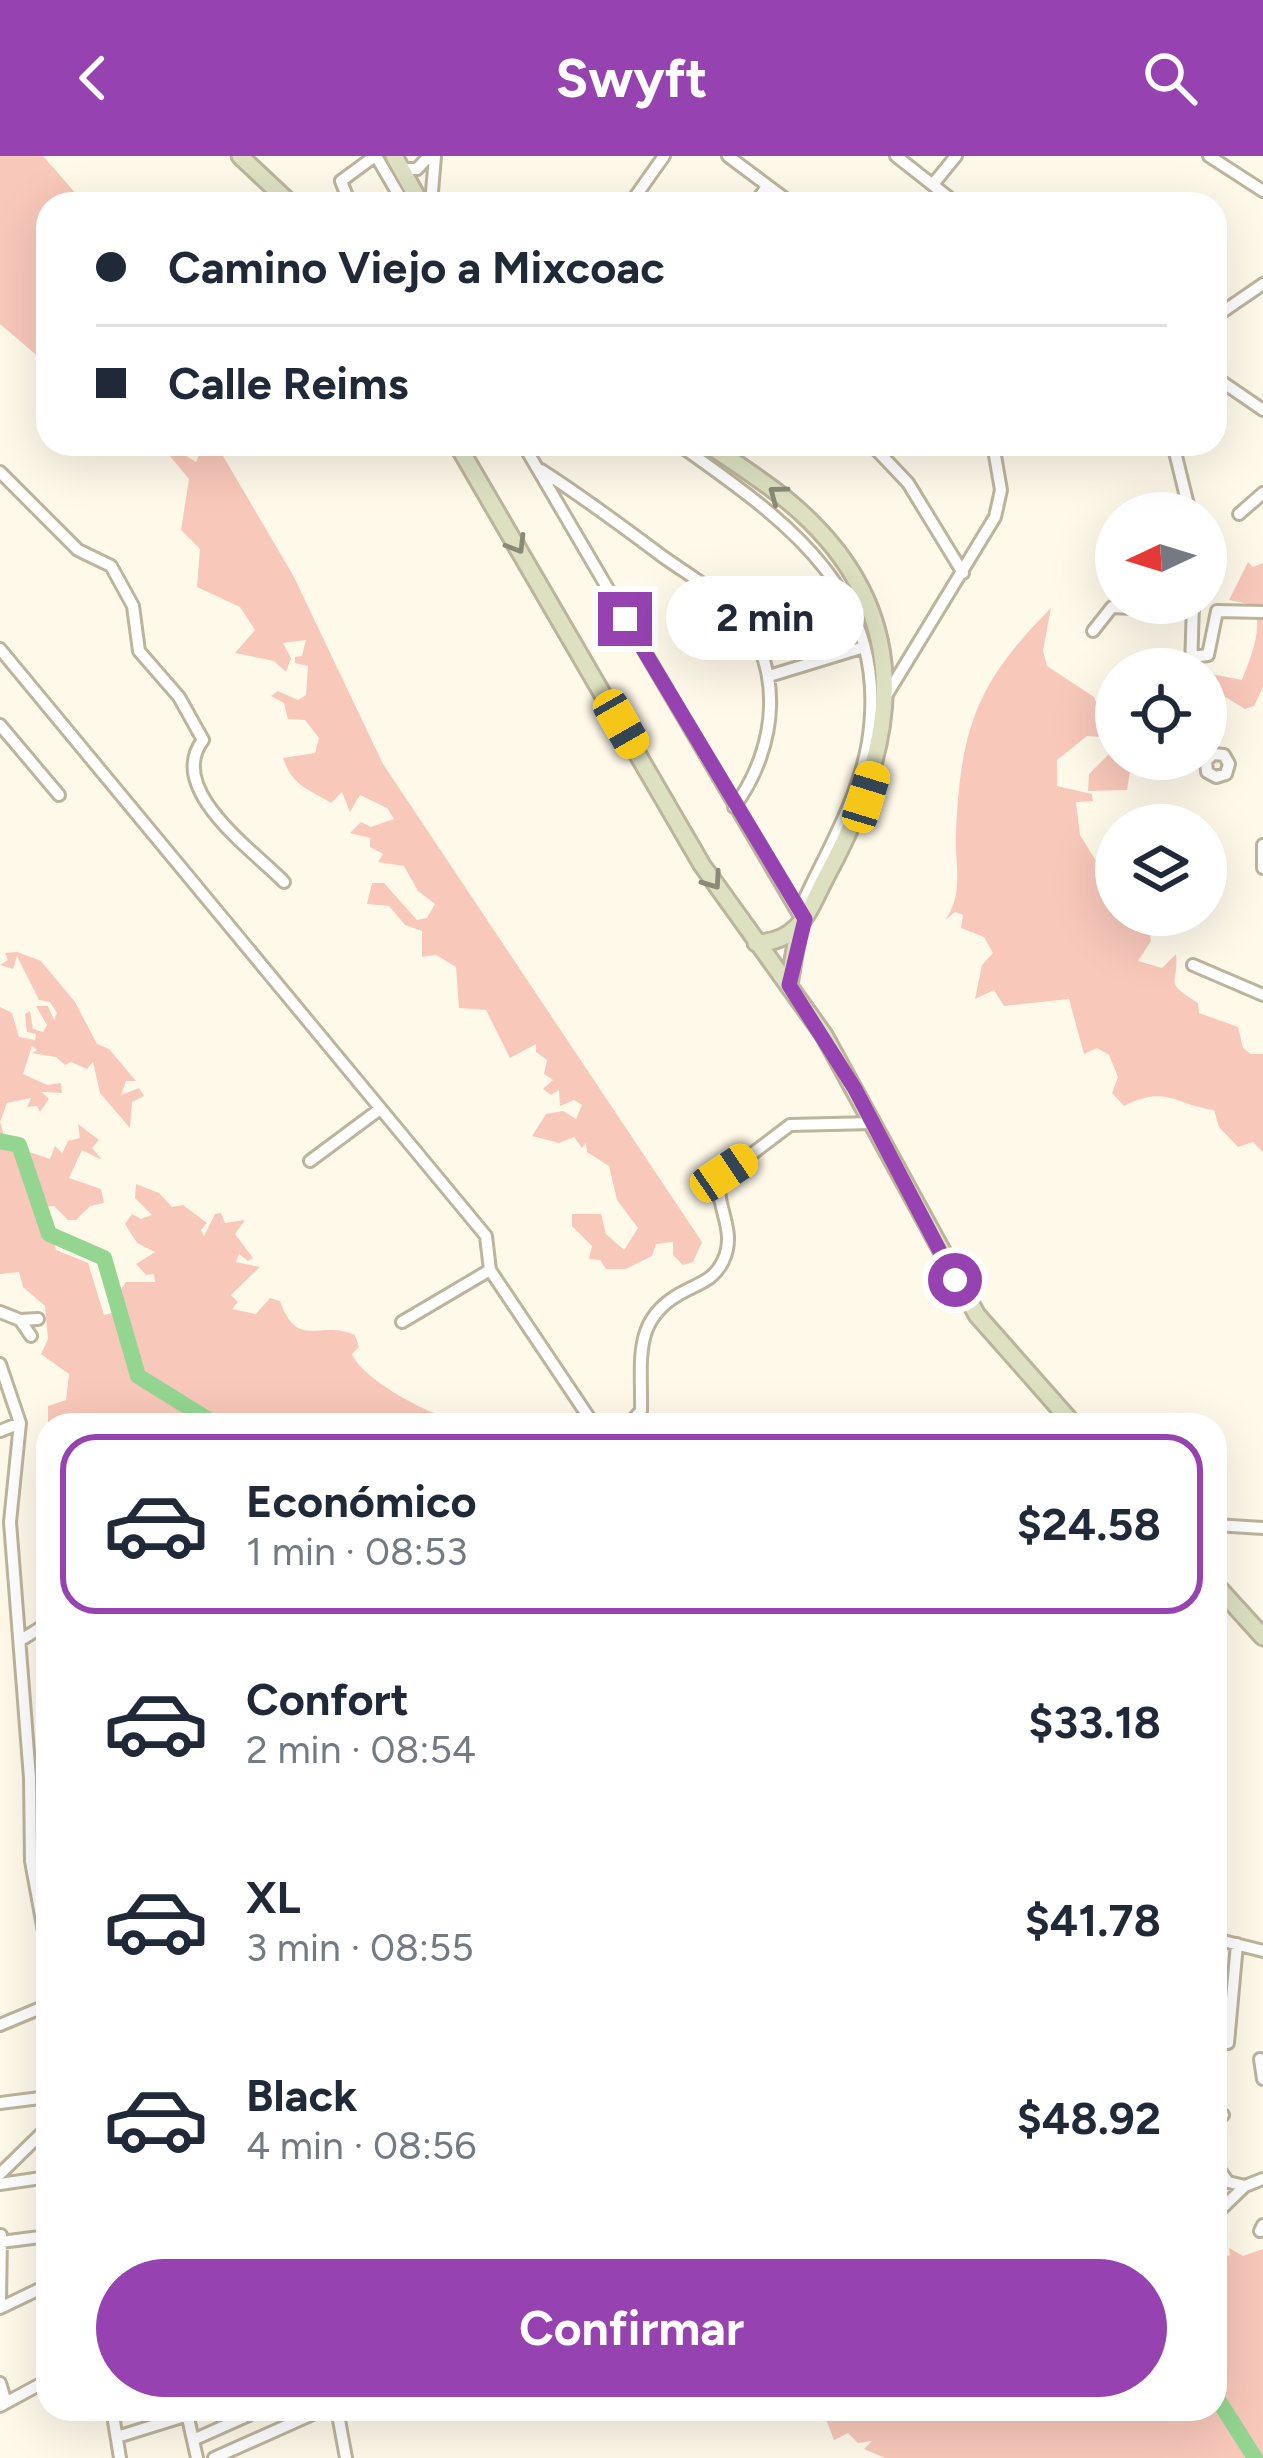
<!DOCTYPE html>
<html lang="es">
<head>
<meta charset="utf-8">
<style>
  body { margin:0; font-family:Figtree,sans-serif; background:#f6f6f7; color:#1f2937; height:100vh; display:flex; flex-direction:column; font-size:45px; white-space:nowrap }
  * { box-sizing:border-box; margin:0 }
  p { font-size:39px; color:#747a83 }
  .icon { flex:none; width:66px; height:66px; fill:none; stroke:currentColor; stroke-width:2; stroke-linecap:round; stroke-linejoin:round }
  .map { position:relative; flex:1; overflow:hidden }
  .side { position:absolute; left:36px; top:1257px; width:1191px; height:1008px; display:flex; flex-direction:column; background:#fff; border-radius:36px; box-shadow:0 12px 48px #0002 }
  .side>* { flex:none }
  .banner { position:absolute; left:36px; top:36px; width:1191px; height:264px; border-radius:36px; box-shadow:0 12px 48px #0002; display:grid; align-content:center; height:264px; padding:0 60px; background:#fff }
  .needle { width:78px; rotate:266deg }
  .controls { position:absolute; left:1095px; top:336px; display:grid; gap:24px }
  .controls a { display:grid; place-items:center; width:132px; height:132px; border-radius:50%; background:#fff; box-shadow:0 12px 48px #0002; font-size:60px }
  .end { position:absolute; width:54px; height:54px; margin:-27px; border:15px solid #9643b1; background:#fff; box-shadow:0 0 0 6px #fff }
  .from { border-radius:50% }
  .bubble { position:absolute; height:84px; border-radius:42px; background:#fff; box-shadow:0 12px 48px #0002; font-size:39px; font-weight:700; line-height:84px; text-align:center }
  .car { position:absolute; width:36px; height:72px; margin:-36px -18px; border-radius:15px; box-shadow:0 0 9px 3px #0007; background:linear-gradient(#f5c518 24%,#345 0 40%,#f5c518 0 76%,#345 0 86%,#f5c518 0) }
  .banner b { display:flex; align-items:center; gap:42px; height:114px; font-size:45px }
  .banner b+b { border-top:3px solid #e0e1e3 }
  .banner i { width:30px; height:30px; background:#1f2937 }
  ul { padding:21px 0 0; list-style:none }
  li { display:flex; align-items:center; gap:36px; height:180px; margin:0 24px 18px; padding:0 36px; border:6px solid transparent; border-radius:36px }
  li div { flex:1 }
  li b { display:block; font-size:45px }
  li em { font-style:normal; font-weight:700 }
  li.selected { border-color:#9643b1 }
  li>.icon { width:108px; height:108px; stroke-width:1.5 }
  .primary-button { display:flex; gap:24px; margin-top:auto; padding:24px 60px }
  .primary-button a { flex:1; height:138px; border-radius:72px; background:#9643b1; color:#fff; font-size:48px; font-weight:700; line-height:138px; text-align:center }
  header { display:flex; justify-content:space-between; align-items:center; height:156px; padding:0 60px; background:#9643b1; color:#fff; font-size:54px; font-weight:700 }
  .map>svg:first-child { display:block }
  .green { fill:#f8c8ba }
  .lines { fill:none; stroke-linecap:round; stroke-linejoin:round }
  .river { stroke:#94d691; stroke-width:16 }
  .minor-casing { stroke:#bdb49c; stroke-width:16 }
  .secondary-casing { stroke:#bdb49c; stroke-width:21 }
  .minor { stroke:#fff; stroke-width:10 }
  .secondary { stroke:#dde1c2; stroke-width:15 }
  .oneway { stroke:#8a8a76 }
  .route { stroke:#9643b1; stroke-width:15 }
</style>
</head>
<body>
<header><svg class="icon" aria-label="back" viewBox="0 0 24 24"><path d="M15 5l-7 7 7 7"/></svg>Swyft<svg class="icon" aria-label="search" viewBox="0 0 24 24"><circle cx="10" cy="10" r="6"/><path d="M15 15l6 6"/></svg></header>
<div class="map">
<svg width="1263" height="2302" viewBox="0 0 1263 2302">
  <rect width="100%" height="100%" fill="#fef9e9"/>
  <path class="green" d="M0,0H43L85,48H48V209L0,168Z
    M160,288H185L183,298L196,306L204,288H216L294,421L383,608L702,1086L693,1106L683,1109L673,1099V1086L656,1088L652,1100L626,1113H606L600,1104L589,1103L592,1090L572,1070V1058H601L606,1078L624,1094L638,1072L617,1044L609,1010L587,996L586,987L582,992L574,981L559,987L532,980L546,958L563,955L576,963L582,949L574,944L560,950L559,934L551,939L543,933L553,924L544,918L547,904L536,896V888L510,902L486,854L459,852L456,811L436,799L422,801V775L405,769L389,750L367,748L372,727H384L417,764L427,762L435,748L418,735L404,710L378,706L383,698L370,691V682L350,677L361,666L371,671L394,663L387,652L360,639L350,656L342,636L331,647C309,633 292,630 283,602L315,597L319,582L305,564L288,563L284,547L271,540L278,535L298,544L306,539L308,510L295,507V501L302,500L306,484L283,487L291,502L286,516L274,505L235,497L255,474L240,451L197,431L200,393L181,374L189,323Z
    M1248,406L1253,411L1263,407V531L1254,550L1245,553L1209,531L1206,517L1242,524C1251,500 1263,475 1254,449L1229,444Z
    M1051,452L1043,495L1047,510L1094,541L1102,561L1116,565V603H1132L1127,634L1088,635L1089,618L1111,596L1115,582L1087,580L1057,604V630L1092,638L1093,645L1076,646L1080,679L1103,716L1107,740L1103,745L1114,744L1116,759H1129L1149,773L1151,785L1138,805L1162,812L1176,798C1179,831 1162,824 1198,847L1199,857L1238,871L1243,892L1251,898H1263V996L1253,986L1238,991L1219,971L1214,954C1176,949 1166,928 1124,950L1112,937L1118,921L1109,899L1097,892L1084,898L1069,843L1004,850L994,834L975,843L982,809L993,797L984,781L961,772L963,759L955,756L945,764C965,737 954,708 956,675C961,571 977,526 1051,452Z
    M17,796L41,805L75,846L97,888L109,893L136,925H126L121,939L139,932L144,940L132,946L130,972L100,937L93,906L87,913L71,906L65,909L56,901L32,897L37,894L32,890L23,918L47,929L61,927L62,937L42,936L49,943L40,956L37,950L27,951L31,942L7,947L0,966L8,992L16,988L23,1001L29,996L50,1003L55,990L62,997L68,985L80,982L78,968L99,984L92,992L102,1004L82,994L69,1022L101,1033L104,1047L90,1050L76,1064H68L54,1050L34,1052L51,1073L56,1094L88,1107L104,1159L116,1156L117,1139L126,1126H155L154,1118L146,1119L136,1108L155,1096L137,1087L125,1068L132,1058L141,1063L152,1059L135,1042L136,1028L159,1037L172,1051L183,1049L207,1067L201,1074L204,1080L215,1058L221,1057L225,1067L245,1064L235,1078L253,1102L248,1105L239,1098L236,1106L260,1111L231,1139L238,1146L232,1153L256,1158L270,1142L280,1145C298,1195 319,1163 355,1179L359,1191L352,1198C362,1222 420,1254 446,1261C459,1264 470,1261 483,1269H48V1279V1250L66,1244L69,1218L41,1198L48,1183L45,1150L23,1131L19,1116L0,1118V851L12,857L19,881L35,884L36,878L27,876L25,858L30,855L33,873L43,876L47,869L36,850H48L54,864L57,857L50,846L39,844L17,800L13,813L0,809L8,804L5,797Z
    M1229,2092L1243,2100L1263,2093V2302H885L864,2293L872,2285L858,2287L848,2277L834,2284L827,2266L814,2260L813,2253H1215V2095L1224,2102L1230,2099Z"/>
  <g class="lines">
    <path class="river" d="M0,985L19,989L49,1078L104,1102L138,1220L217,1269
      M1215,2239L1255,2302"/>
    <defs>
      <path id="minor" d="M376,0L404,48
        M728,0L792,48
        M896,0L957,48
        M1209,0L1263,35
        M401,13H417L429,0
        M934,27L956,0
        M350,48L341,25L375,0
        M431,48L435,0
        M630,48L664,0
        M755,48L767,30
        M1215,161L1263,128
        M1215,221L1263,254
        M523,288L798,757
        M678,288C785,364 892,436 868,586C858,646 822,703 798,757L805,763
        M871,288L908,327L963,417
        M1173,288L1190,357
        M541,314C583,341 622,370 662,400C684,416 709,430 729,449C788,504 778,592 734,651
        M0,316L78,394L111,410L133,450L139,495L179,541L203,584C165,633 253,694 284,726
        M1239,358L1263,337
        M1093,475L1112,451L1193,455
        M0,493L486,1080L490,1114L594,1269
        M1191,501L1208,499L1217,455L1263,456
        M1191,513L1193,447
        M769,520L864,491
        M886,540L995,361L1001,334L993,288
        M0,569L59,639
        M1213,598L1224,599L1229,608L1226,618L1216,621L1207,616L1206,605Z
        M1263,689V712
        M1193,809L1263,839
        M310,1005L380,953
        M0,1156L20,1164L31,1180
        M20,1164L38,1163
        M402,1166L490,1114
        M0,1208L20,1267L10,1366L30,1622L31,1705L48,1797
        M628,1269L641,1255C642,1202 631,1161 687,1134C703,1126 715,1122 723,1105C738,1074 714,1050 720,1022L790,969L873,967
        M0,1275L20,1267
        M1215,1369L1263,1372
        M21,1484L48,1467
        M1215,1783L1263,1795
        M0,1869L48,1849
        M1228,1887L1237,1788
        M1260,1903L1263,1923
        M0,1947L48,1941
        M1215,1962L1223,1959
        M1215,2008L1228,2026L1245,2030
        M0,2018L48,1971
        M0,2028L48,2021
        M1215,2059L1245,2030L1263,2023
        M1260,2075L1263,2069
        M1,2086L48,2080
        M0,2146L1,2079
        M0,2152L48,2129
        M0,2227L6,2247
        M0,2250L48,2224
        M112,2253L120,2302
        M186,2253L197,2302
        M337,2253L346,2302
        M117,2281L188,2259
        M193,2284L249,2259
        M214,2302L324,2253"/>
      <path id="secondary" d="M240,0L291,48
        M394,0L421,48
        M457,288L702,709L824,879L977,1159L1074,1269
        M708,288C742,312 780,335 810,365C919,472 893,596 828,717C809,752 802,786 756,787
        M789,829L798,775
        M1215,1428L1263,1481"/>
    </defs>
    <use href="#minor" class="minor-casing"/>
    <use href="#secondary" class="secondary-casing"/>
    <use href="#minor" class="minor"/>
    <use href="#secondary" class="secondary"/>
  </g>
  <defs><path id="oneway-chevron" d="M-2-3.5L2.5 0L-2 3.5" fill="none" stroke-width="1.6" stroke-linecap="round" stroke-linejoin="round" transform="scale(3)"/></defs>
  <g class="oneway">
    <use href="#oneway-chevron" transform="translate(777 338) rotate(-143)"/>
    <use href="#oneway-chevron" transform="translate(517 389) rotate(59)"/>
    <use href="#oneway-chevron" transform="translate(713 725) rotate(55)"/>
  </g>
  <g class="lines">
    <path class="route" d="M625,463L805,763L789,829L855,933L955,1124"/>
  </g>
</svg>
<div class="controls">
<a><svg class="needle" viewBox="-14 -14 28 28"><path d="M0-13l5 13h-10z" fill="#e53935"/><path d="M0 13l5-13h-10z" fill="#747a83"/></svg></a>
<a><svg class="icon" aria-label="locate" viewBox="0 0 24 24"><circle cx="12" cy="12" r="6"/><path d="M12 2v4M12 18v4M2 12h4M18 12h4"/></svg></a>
<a><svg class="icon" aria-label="layers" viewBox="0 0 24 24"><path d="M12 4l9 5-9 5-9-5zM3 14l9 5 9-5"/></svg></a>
</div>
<i class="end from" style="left:955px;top:1124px"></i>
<i class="end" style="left:625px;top:463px"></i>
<div class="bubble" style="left:666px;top:420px;width:198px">2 min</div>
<i class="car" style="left:621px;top:568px;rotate:150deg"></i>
<i class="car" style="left:866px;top:641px;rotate:17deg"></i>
<i class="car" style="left:724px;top:1017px;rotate:56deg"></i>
<div class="banner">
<b><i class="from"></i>Camino Viejo a Mixcoac</b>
<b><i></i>Calle Reims</b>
</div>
<section class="side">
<ul>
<li class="selected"><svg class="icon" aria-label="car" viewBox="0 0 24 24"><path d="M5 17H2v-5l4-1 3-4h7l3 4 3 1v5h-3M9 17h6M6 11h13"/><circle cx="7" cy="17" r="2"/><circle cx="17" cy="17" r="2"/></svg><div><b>Económico</b><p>1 min · 08:53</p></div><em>$24.58</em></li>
<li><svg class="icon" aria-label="car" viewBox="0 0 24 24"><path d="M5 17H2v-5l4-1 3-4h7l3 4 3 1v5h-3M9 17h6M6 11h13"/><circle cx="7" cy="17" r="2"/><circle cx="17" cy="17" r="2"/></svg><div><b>Confort</b><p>2 min · 08:54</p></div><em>$33.18</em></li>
<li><svg class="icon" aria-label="car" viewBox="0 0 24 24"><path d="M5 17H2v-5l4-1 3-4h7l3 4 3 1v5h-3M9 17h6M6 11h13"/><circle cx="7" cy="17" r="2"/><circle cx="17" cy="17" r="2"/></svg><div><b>XL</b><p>3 min · 08:55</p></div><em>$41.78</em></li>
<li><svg class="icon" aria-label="car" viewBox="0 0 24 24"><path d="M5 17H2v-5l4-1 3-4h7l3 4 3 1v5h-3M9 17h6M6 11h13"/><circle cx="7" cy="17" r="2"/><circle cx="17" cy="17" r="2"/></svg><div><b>Black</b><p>4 min · 08:56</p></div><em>$48.92</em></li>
</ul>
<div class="primary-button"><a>Confirmar</a></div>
</section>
</div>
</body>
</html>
